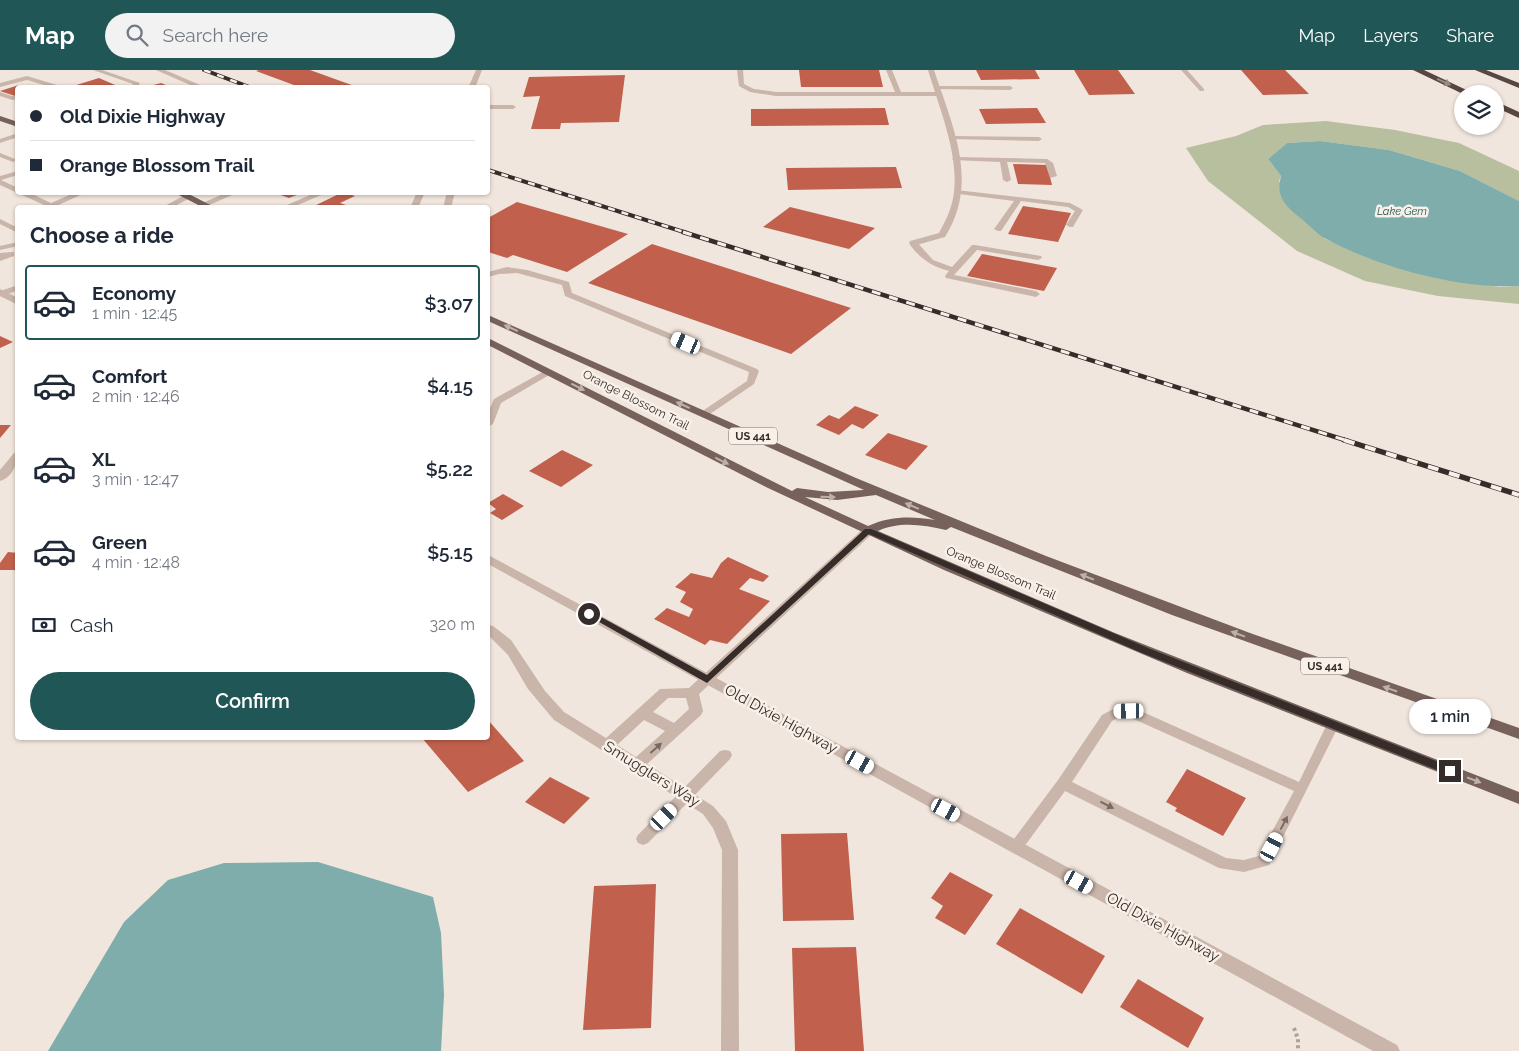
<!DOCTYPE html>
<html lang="en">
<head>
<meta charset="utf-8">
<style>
  body { margin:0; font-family:Raleway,sans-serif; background:#f2f2f3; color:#1f2937; height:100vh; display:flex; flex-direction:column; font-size:19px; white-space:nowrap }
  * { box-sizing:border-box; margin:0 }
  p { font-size:16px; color:#747a83 }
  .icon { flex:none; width:28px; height:28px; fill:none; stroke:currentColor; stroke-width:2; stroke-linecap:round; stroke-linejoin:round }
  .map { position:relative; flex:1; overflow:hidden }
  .panel { position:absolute; left:15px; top:135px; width:475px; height:535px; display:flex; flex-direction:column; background:#fff; border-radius:5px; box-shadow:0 1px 4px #0004 }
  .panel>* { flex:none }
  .guide { position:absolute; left:15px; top:15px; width:475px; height:110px; border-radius:5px; box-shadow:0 1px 4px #0004; display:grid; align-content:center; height:110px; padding:0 15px; background:#fff }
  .fabs { position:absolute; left:1454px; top:15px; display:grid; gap:10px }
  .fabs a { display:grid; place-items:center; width:50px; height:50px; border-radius:50%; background:#fff; box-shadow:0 1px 4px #0004; font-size:25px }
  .end { position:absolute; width:22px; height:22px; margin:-11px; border:6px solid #362c29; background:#fff; box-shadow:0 0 0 2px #fff }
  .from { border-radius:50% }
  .bubble { position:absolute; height:35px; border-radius:18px; background:#fff; box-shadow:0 1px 4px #0004; font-size:16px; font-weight:600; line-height:35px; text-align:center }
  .car { position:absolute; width:15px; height:30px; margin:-15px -8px; border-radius:6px; box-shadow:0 0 4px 1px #0007; background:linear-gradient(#fff 24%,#345 0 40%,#fff 0 76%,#345 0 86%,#fff 0) }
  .guide b { display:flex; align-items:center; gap:18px; height:48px; font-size:19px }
  .guide b+b { border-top:1px solid #e0e1e3 }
  .guide i { width:12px; height:12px; background:#1f2937 }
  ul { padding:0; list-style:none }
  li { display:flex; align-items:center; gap:15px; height:75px; margin:0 10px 8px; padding:0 5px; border:2px solid transparent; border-radius:5px }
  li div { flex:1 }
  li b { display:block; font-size:19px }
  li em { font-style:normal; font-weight:600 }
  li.on { border-color:#205655 }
  li>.icon { width:45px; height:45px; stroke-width:1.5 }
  h2 { padding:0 15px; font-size:22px; line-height:60px }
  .pay { display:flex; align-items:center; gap:12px; height:55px; padding:0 15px; font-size:19px }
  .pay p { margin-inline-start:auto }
  .button { display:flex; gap:10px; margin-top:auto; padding:10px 15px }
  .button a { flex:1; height:58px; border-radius:30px; background:#205655; color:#fff; font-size:20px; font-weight:600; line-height:58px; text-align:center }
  header { display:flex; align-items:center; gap:30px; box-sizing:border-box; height:70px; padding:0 25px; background:#205655; color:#fff }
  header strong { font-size:24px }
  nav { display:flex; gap:28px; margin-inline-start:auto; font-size:18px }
  .search { width:350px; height:45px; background:#f2f2f3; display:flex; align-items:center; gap:12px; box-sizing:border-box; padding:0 18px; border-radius:28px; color:#747a83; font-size:19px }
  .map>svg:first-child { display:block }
  .green { fill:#b7bf9e }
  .water { fill:#7eadab }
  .building { fill:#c0604d }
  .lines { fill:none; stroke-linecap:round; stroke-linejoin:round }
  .path { stroke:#b49f94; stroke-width:4; stroke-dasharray:3 3; stroke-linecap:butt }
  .service { fill:#c9b5aa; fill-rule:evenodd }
  .minor { fill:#c9b5aa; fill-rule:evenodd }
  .tertiary { fill:#c9b5aa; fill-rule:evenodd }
  .primary { fill:#77625b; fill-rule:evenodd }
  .motorway { fill:#574641; fill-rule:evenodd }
  .rail-far2-casing { stroke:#362c29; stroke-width:4 }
  .rail-far1-casing { stroke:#362c29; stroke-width:4.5 }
  .rail-casing { stroke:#362c29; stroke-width:5.5 }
  .rail-far2 { stroke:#f9f1e9; stroke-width:2.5; stroke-dasharray:7; stroke-linecap:butt }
  .rail-far1 { stroke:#f9f1e9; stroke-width:3; stroke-dasharray:9; stroke-linecap:butt }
  .rail { stroke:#f9f1e9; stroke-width:4; stroke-dasharray:11; stroke-linecap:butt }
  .oneway { fill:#988a84 }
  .oneway2 { fill:#beb1a9 }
  .oneway3 { fill:#786a63 }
  .route { fill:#362c29 }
  .labels { text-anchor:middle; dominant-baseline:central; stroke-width:5; stroke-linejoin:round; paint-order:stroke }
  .far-water-label { font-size:11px; font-style:italic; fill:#205655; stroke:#f9f1e9 }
  .shield { fill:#f9f1e9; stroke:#706763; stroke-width:1 }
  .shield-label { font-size:11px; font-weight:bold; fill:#362c29 }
  .street-label { font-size:12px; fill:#362c29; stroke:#f9f1e9 }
  .near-street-label { font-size:15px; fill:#362c29; stroke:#f9f1e9 }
</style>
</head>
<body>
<header>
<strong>Map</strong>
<div class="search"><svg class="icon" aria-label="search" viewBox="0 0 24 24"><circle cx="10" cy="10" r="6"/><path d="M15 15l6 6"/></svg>Search here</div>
<nav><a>Map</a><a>Layers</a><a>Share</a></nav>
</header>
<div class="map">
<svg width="1519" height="981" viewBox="0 0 1519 981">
  <rect width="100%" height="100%" fill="#f1e6dd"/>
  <path class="green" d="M1326,51L1395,60L1459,73L1519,101V131L1460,101L1389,80L1320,71L1287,73L1268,89L1281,106L1279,111L1325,169L1378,191L1442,209L1500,217L1519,216V234L1438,226L1365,211L1297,181L1208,111L1186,78L1236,66L1263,55Z"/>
  <path class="water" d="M1320,71L1389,80L1460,101L1519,131V216C1458,219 1381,198 1326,169C1318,165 1310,156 1303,150C1287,137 1275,128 1281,106L1268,89L1287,73Z
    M318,792L433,827L441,863L444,925L441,981H48L124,852L168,810L224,793Z"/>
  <path class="building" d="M259,0H310L360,18H302L256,1Z
    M799,0H879L883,17H801Z
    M976,0H1035L1040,9L981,10Z
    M1074,0H1118L1135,24L1089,25Z
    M1241,0H1285L1309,24L1263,25Z
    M625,5L619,52L561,53L560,59H531L540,26L523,27L529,7Z
    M99,8L122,18H71L70,17Z
    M161,13L173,18H146V17Z
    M19,15L25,17L18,18V27L0,21Z
    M885,38L889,55L751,56V39Z
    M1037,38L1046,53L986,54L979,39Z
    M1013,94L1047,95L1052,115L1018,114Z
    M896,97L902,118L788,120L786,98Z
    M343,122L355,126L340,133L349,136L345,138H310Z
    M275,123H302L289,128Z
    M517,132L628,164L567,202L513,185L507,188L488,182V148Z
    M1023,136L1071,143L1058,172L1008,164Z
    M790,137L875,158L849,179L763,157Z
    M652,174L851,238L791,284L588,213Z
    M982,184L1057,198L1044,221L967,206Z
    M0,266L13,272L0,278Z
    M855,336L879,345L863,359L852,354L839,365L816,355L829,345L839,349Z
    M0,355H11L0,368Z
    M888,363L928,376L906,400L865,385Z
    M562,380L593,395L561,417L529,401Z
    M503,424L524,436L502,450L490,443L496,439L488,433Z
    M8,482L18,483V498L16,500H0V493Z
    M728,487L769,506L763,512L750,508L739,519L770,531L727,574L710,570L705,575L654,549L667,538L689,547L693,539L680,532L686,522L675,517L691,503L712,508L721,493Z
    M488,650L524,691L468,722L422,668H488Z
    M1187,699L1246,728L1223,766L1175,741L1177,738L1166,732Z
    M550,707L590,728L564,754L525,732Z
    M847,763L854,850L783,851L781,764Z
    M950,802L993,825L965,865L935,848L943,836L931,828Z
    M656,814L651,958L583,960L594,816Z
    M1020,838L1105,886L1082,924L996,874Z
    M856,877L864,981H795L792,878Z
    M1138,909L1204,948L1188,978L1120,937Z"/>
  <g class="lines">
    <path class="path" d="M1294,958L1298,969V981"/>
    <path class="service" d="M93,0H102L140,13L137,18H131L133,14Z
      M737,0H743L744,14L754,19L776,22H895L886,0H892L901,22H939L942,24L939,26H776L750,22L739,16Z
      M1181,0H1187L1204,19V21H1200Z
      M27,6L57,15L58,16L54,18L27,10L0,17V13Z
      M937,16H1010L1013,18L1010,20L935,19L934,18Z
      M0,22L12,26L18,25V29L12,30L0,26Z
      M488,35H513L516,37L513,39H488Z
      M18,63V67L0,73V69Z
      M951,66L1039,67L1042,69L1039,71L949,69V67Z
      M0,83L15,89L17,90L13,92L0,87Z
      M955,87L1047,89L1053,93L1057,106L1050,108L1045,93L1007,92L1011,110L1007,112L1003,110L1000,92L953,90L952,89Z
      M18,101V105L1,110L18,118V122H28L51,133L76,122H87L52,138H41L44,135L0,115V106Z
      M956,120L1070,133L1083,140L1073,157H1070L1066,155L1075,141L1068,137L1021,131L1001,161H998L994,159L1014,131L959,124L955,122Z
      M228,122H239L207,136L200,134Z
      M317,122H328L291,138H280Z
      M447,122H455L451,138H443Z
      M185,125L192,127L171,138H161Z
      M0,149L18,158V163L0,154Z
      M910,171H916L933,190L952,197L972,175H975L1041,186L1042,188L1038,190L977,180L954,205L1036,221L1040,224L1036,227L946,208L945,206L949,201C931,196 921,189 910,175Z
      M18,172V176L0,180V176Z
      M11,182H14V186L0,191V183Z
      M507,197L527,200L569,212L572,223L757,299L759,301L754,314L707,346H701L699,344L701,342L747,311L749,302L565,226L562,215L517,203L499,204L488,207V202Z
      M18,215V220L6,225H0V221Z
      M548,299L551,300V304L501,333L493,354L488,357V343L494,329Z
      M1119,636L1134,638L1299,712L1328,652L1333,650L1338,652L1339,655L1269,795L1244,802L1219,798L1065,721L1021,781L1016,783L1011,781L1009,777L1011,773L1058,710L1102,645ZM1121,646H1127L1294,721L1259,786L1244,790L1226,788L1072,712L1112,651Z
      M725,680L730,681L732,685L730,689L648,773L643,775L638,773L636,769L638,765L720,681Z"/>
    <path class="minor" d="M156,0H165L207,18H197Z
      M928,0H934C952,55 980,112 945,167L913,176L909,173L910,171L939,163C945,152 951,140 953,128C961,89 939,37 928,0Z
      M868,457L874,461L872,464L699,624L703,641L701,645L647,694L713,736L726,751L738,780L739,981H721L722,780L713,758L703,744L554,650L528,619L508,585L488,565V555L493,556L511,570L545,621L564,642L606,668L660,619L689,618L864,458ZM668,628H686L689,639L674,653L653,642ZM644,650L665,661L636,687L617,675Z"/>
    <path class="tertiary" d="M476,0H482L475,18H468Z
      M417,122H425L418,138H410Z
      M0,219L18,228V235L0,226Z
      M18,382C18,393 12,408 0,411V400L14,383Z
      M488,485L1397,975L1400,981H1373L488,494Z"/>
    <path class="primary" d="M0,46L18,52V57L0,51Z
      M173,122H185L216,138H204Z
      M488,245L856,408L1046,486L1250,563L1519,658V669L1172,545L951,457L946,460C923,455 900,451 878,461L1115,563L1519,722V734L1187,603L944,500L768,418L488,275V268L792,421L797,418L828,422L864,420L488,251ZM876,425L935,450C912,446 890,446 868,456L805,427L837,430Z"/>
    <path class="motorway" d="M1413,0H1424L1475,24H1463Z
      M1475,0H1486L1519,13V18Z
      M1495,31L1519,42V48L1495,37Z"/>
    <defs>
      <path id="rail-far2" d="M204,0L252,18
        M488,100L687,163"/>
      <path id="rail-far1" d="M683,162L1348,371"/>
      <path id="rail" d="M1344,370L1519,425"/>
    </defs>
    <use href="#rail-far2" class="rail-far2-casing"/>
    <use href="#rail-far1" class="rail-far1-casing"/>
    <use href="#rail" class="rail-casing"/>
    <use href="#rail-far2" class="rail-far2"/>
    <use href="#rail-far1" class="rail-far1"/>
    <use href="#rail" class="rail"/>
  </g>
  <defs><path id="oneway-solid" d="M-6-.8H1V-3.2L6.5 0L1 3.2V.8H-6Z" transform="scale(1.25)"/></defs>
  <use class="oneway" href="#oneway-solid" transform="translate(1444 12) rotate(24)"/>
  <g class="oneway2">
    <use href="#oneway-solid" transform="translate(511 258) rotate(-156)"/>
    <use href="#oneway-solid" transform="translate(578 317) rotate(27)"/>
    <use href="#oneway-solid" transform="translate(683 335) rotate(-156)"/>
    <use href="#oneway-solid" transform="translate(722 391) rotate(26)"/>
    <use href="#oneway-solid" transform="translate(828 427) rotate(1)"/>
    <use href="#oneway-solid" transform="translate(912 436) rotate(-157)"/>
    <use href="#oneway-solid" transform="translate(1087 507) rotate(-159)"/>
    <use href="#oneway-solid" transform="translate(1238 564) rotate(-160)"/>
    <use href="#oneway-solid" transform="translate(1390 619) rotate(-161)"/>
    <use href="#oneway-solid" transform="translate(1474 710) rotate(21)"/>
  </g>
  <g class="oneway3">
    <use href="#oneway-solid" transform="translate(656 678) rotate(-42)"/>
    <use href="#oneway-solid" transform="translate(1107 735) rotate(27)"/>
    <use href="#oneway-solid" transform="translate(1284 753) rotate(-62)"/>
  </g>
  <path class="route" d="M865,459H871L1148,578L1454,698L1455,701L1454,704H1447L1142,583L869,464L707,613L585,544L589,542H592L707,605Z"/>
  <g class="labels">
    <g class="far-water-label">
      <text x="1402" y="141">Lake Gem</text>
    </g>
    <g class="shield">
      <rect x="729" y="357.5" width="48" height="17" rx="4"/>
      <rect x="1301" y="587.5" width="48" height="17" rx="4"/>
    </g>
    <g class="shield-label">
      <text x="753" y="366">US 441</text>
      <text x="1325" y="596">US 441</text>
    </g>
    <g class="street-label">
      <text transform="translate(636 330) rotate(27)">Orange Blossom Trail</text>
      <text transform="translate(1001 503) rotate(23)">Orange Blossom Trail</text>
    </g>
    <g class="near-street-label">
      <text transform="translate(781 649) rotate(29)">Old Dixie Highway</text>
      <text transform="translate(652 704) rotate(32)">Smugglers Way</text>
      <text transform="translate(1163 857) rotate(29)">Old Dixie Highway</text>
    </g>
  </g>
</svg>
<div class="fabs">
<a><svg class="icon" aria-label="layers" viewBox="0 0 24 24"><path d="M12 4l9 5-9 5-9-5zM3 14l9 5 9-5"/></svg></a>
</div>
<i class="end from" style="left:589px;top:544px"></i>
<i class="end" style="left:1450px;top:701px"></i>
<div class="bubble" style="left:1409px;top:629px;width:82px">1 min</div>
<i class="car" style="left:686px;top:273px;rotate:293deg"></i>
<i class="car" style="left:1129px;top:641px;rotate:269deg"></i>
<i class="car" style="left:860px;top:692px;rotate:119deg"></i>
<i class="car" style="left:946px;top:740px;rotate:118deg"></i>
<i class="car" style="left:664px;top:747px;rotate:45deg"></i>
<i class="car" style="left:1272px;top:777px;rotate:28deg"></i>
<i class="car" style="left:1079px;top:812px;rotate:119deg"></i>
<div class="guide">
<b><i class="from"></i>Old Dixie Highway</b>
<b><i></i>Orange Blossom Trail</b>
</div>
<section class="panel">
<h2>Choose a ride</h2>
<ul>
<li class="on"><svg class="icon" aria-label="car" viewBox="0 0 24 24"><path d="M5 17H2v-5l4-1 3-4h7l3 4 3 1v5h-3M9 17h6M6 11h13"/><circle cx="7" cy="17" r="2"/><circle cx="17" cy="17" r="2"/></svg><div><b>Economy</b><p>1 min · 12:45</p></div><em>$3.07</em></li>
<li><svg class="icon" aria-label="car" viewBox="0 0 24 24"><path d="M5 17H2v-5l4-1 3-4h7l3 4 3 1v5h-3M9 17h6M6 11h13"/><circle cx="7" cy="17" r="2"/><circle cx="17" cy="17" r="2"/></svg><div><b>Comfort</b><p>2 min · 12:46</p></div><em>$4.15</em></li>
<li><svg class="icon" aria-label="car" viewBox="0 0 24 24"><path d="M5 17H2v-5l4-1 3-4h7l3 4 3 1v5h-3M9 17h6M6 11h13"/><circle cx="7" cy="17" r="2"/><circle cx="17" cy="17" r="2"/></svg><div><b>XL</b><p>3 min · 12:47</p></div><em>$5.22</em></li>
<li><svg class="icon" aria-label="car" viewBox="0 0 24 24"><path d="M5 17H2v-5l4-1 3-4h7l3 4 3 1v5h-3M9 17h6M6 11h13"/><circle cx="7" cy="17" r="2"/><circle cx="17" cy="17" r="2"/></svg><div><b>Green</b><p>4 min · 12:48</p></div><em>$5.15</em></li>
</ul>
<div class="pay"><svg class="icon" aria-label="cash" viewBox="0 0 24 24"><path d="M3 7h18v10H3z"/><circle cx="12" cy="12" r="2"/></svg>Cash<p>320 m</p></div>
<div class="button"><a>Confirm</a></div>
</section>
</div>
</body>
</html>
